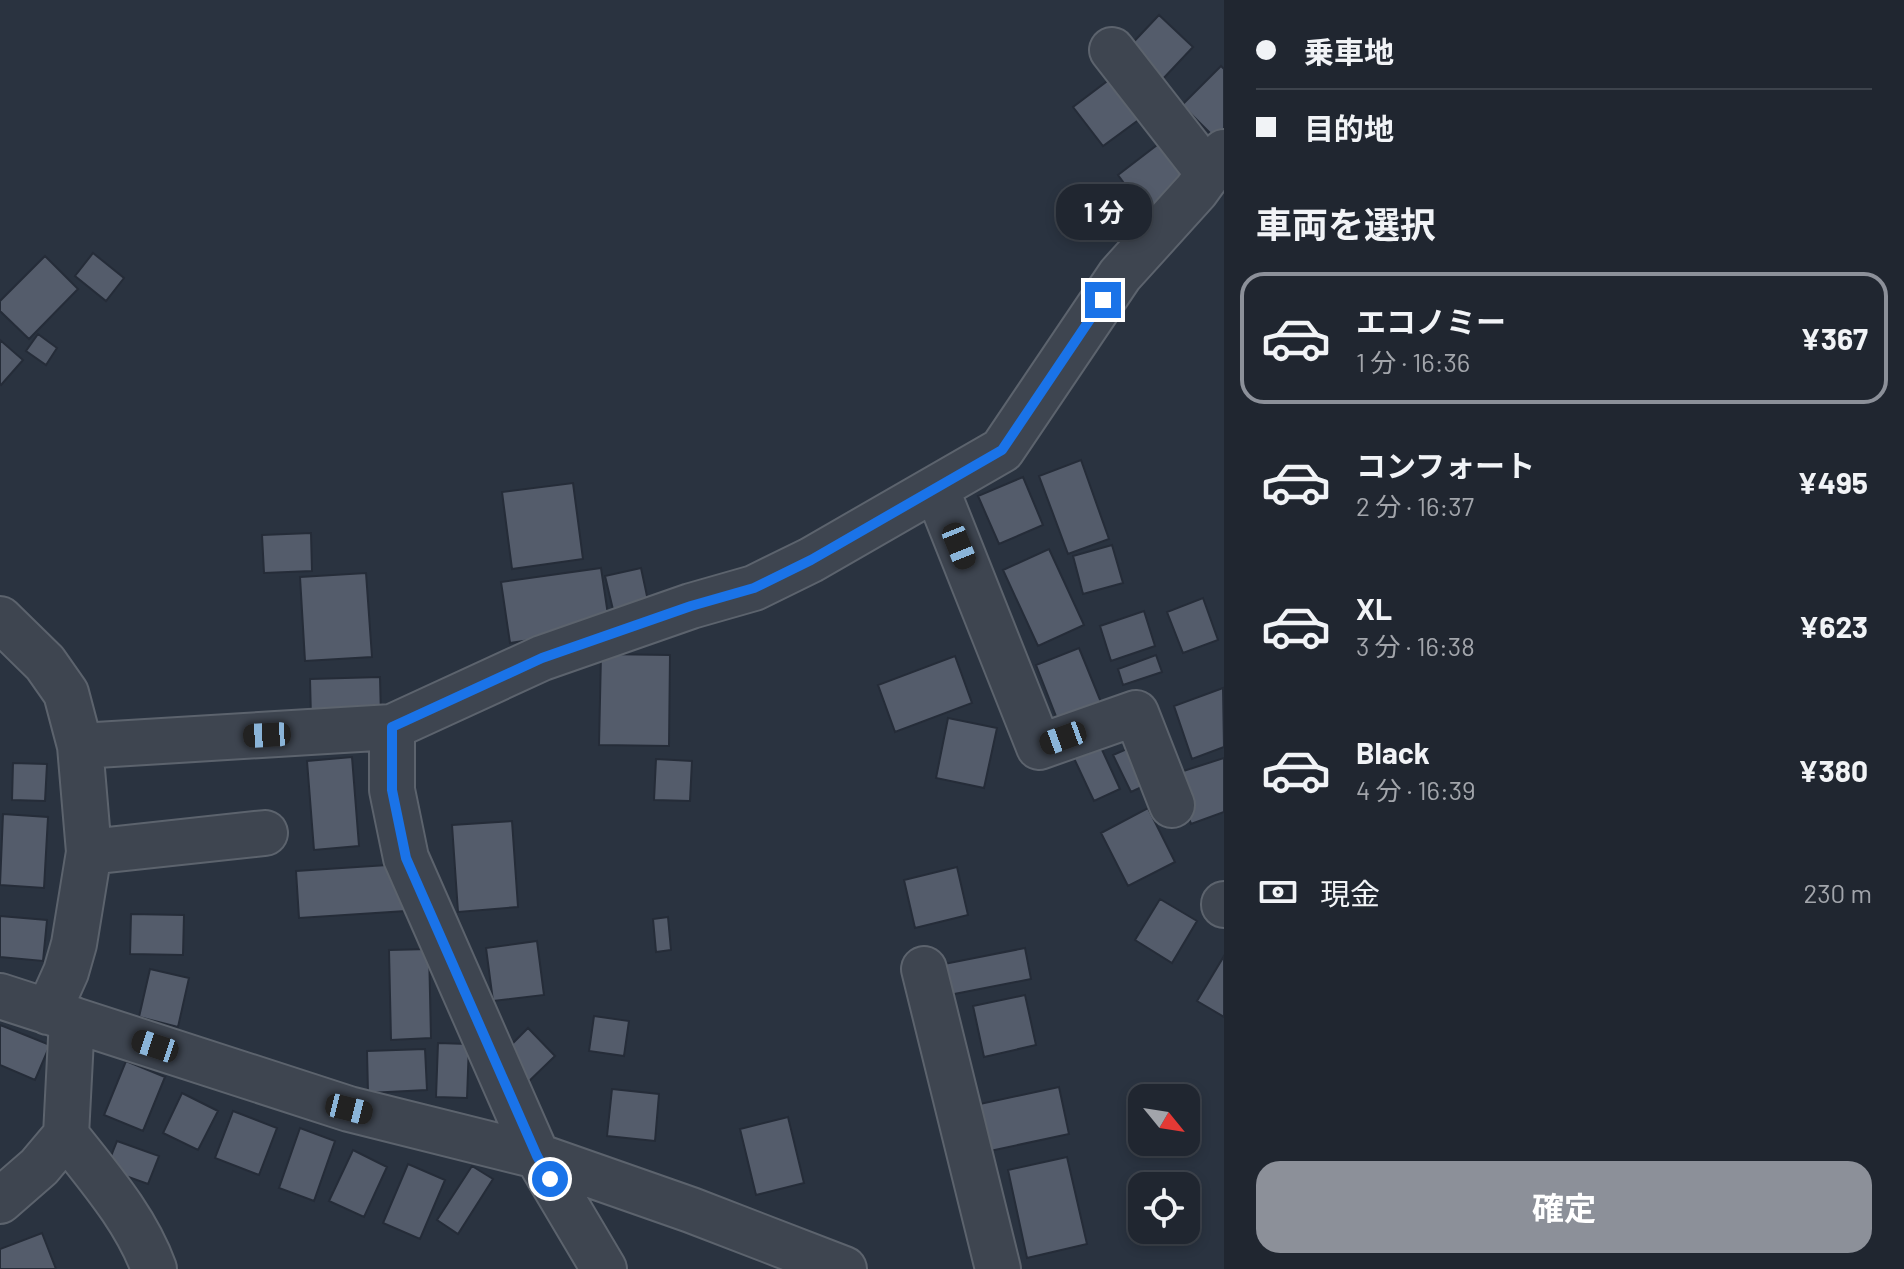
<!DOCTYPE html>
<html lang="ja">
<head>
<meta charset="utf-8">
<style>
  body { margin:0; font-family:Barlow,"Noto Sans JP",sans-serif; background:#2d323c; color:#f1f3f6; height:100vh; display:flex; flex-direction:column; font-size:30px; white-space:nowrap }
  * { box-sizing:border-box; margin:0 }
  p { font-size:26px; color:#a2a5ab }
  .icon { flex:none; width:44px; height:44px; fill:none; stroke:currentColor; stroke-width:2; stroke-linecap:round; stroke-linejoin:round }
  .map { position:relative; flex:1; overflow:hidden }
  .panel { display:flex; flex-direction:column; background:#202630; width:680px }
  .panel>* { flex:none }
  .banner { display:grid; align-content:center; height:176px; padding:0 32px; background:#202630 }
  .needle { width:52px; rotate:120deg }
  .controls { position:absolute; left:1128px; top:1084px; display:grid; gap:16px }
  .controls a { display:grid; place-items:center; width:72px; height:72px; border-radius:16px; background:#202630; box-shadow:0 4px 12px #0003,0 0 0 2px #3d434c; font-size:40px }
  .end { position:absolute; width:36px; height:36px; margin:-18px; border:10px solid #1a73e8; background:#fff; box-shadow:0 0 0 4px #fff }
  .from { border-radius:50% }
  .bubble { position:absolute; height:56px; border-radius:24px; background:#202630; box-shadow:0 4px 12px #0003,0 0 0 2px #3d434c; font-size:26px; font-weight:700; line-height:56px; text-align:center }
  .car { position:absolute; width:24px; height:48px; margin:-24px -12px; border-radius:10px; box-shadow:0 0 6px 2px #0007; background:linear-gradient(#222 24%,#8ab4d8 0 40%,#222 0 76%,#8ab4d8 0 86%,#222 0) }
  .banner b { display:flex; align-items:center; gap:28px; height:76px; font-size:30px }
  .banner b+b { border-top:2px solid #3d434c }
  .banner i { width:20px; height:20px; background:#f1f3f6 }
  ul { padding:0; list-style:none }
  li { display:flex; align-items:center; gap:24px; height:132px; margin:0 16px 12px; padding:0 16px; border:4px solid transparent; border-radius:24px }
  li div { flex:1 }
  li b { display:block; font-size:30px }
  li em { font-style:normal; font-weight:700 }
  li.on { border-color:#8c9099 }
  li>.icon { width:72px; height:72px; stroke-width:1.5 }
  h2 { padding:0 32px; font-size:36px; line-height:96px }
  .pay { display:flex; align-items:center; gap:20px; height:88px; padding:0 32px; font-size:30px }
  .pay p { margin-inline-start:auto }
  .button { display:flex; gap:16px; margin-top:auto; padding:16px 32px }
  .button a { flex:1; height:92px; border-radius:24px; background:#8c9099; color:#fff; font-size:32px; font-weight:700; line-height:92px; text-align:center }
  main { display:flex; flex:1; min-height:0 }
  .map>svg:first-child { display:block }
  .building { fill:#545c6b; stroke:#252c38; stroke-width:2 }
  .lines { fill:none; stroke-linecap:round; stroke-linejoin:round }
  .minor-casing { stroke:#5c636d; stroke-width:48 }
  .minor { stroke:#3e4550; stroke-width:44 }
  .route { stroke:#1a73e8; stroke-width:10 }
</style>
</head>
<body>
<main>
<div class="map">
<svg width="1224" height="1269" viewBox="0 0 1224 1269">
  <rect width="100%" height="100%" fill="#2a3340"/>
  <path class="building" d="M1159,15L1193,47L1160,82L1126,50Z
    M1221,66L1224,69V129L1215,138L1182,105Z
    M1118,73L1148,113L1103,146L1073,107Z
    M1161,142L1189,181L1146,213L1118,175Z
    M93,253L124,278L106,301L75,276Z
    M45,256L78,289L29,339L0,311V301Z
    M38,334L57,348L46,365L26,351Z
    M0,340L23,360L1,385L0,384Z
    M1081,460L1109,539L1068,554L1039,476Z
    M1023,477L1043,525L999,544L978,496Z
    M573,483L583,559L512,569L502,492Z
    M311,533L312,571L264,573L262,535Z
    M1112,545L1123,583L1083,594L1073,556Z
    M1049,549L1084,625L1038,646L1003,570Z
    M601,568L610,628L510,643L501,582Z
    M641,568L650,610L615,618L605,576Z
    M366,573L372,657L305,661L300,577Z
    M1203,598L1218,640L1183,653L1167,612Z
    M1144,611L1155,646L1111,661L1100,626Z
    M1079,648L1103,707L1059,724L1036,665Z
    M601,654L670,655L669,746L599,745Z
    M1156,655L1162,672L1123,685L1118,669Z
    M955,656L972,703L895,732L878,685Z
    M380,677L381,717L311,719L310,679Z
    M1223,688L1224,747L1192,759L1174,706Z
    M948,718L997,728L984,788L936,778Z
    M1098,741L1120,789L1094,801L1072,754Z
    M1129,748L1146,785L1131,792L1113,755Z
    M352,757L359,846L314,850L307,761Z
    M1224,758V812L1191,824L1174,774Z
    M656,759L692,761L690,801L654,800Z
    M13,763L47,764L45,801L12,800Z
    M1148,808L1175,862L1128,886L1101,833Z
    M3,814L48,817L44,888L0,885Z
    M512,821L518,907L458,912L452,825Z
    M403,864L406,911L299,918L296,871Z
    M957,867L968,915L915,928L904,880Z
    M1160,899L1197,921L1172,963L1135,940Z
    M131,914L184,915L183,955L130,954Z
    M0,916L47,920L43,961L0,957Z
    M668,917L671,950L656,952L653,919Z
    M537,941L544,995L493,1001L486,948Z
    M1025,948L1031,979L944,996L939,965Z
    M429,949L431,1038L391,1040L389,950Z
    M1224,956V1017L1197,1001Z
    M150,969L189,978L178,1027L139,1017Z
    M1025,995L1036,1045L984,1057L973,1006Z
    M594,1016L629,1021L624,1056L589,1051Z
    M0,1025L50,1045L35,1080L0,1065Z
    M528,1028L555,1056L524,1086L497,1059Z
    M438,1043L469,1044L467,1098L436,1097Z
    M425,1049L427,1090L368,1093L367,1051Z
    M126,1061L165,1077L143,1131L104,1115Z
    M1059,1087L1069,1134L976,1154L966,1107Z
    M612,1089L659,1094L655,1141L607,1136Z
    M182,1093L218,1111L198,1150L163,1133Z
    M233,1111L277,1128L259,1175L215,1158Z
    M788,1117L804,1183L756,1195L740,1129Z
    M300,1128L335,1141L314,1201L279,1188Z
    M117,1141L159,1156L148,1184L106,1169Z
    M353,1150L387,1167L364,1217L329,1201Z
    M1067,1157L1087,1244L1027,1258L1008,1170Z
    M408,1164L445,1180L420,1239L383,1223Z
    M472,1166L493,1179L458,1234L437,1220Z
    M42,1233L56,1269H0V1249Z"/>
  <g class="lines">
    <defs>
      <path id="minor" d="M1112,50L1208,173
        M936,488L1039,747L1136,713L1172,805
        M0,619L45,663L66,693L80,746L89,852L74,944L66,972L48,1012
        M80,746L392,727
        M89,852L265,833
        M1224,904V905
        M924,969L998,1269
        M0,996L349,1109L537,1156L691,1210L844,1269
        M66,1135C99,1177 136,1219 154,1269
        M0,1201L39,1167L66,1135L72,1019
        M604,1269L537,1156L406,858L392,790V727L542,658L691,606L754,588L811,560L1002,450L1120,275L1196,191L1224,152"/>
    </defs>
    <use href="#minor" class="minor-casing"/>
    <use href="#minor" class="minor"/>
  </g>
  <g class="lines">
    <path class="route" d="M550,1179L537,1156L406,858L392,790V727L542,658L691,606L754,588L811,560L1002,450L1103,300"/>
  </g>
</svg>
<div class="controls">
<a><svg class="needle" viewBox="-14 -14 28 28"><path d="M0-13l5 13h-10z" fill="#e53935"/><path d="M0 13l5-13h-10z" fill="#a2a5ab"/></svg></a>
<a><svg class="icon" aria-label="locate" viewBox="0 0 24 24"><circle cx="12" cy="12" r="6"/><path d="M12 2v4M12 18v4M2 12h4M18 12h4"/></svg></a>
</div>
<i class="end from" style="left:550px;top:1179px"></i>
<i class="end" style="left:1103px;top:300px"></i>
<div class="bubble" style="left:1056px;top:184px;width:96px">1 分</div>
<i class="car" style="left:959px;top:546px;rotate:158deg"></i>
<i class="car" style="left:267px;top:735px;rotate:267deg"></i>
<i class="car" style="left:1063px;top:738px;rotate:250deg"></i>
<i class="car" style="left:155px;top:1046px;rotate:288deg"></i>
<i class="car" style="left:349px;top:1109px;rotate:104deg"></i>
</div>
<section class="panel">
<div class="banner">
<b><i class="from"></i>乗車地</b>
<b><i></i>目的地</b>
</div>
<h2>車両を選択</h2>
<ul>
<li class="on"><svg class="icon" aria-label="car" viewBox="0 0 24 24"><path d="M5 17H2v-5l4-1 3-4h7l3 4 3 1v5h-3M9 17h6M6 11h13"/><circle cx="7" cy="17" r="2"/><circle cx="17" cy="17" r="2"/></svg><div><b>エコノミー</b><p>1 分 · 16:36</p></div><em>¥367</em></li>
<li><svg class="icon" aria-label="car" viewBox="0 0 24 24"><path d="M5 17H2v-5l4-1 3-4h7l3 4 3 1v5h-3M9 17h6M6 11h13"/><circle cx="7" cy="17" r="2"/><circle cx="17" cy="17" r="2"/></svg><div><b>コンフォート</b><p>2 分 · 16:37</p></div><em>¥495</em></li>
<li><svg class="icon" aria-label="car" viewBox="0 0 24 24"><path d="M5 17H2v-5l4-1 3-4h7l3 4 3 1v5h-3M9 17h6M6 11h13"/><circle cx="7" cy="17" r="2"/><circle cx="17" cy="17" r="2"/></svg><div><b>XL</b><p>3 分 · 16:38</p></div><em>¥623</em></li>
<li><svg class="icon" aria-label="car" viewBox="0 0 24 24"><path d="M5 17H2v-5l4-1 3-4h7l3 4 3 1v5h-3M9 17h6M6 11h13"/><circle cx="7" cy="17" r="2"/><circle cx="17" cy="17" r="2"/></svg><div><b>Black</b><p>4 分 · 16:39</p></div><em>¥380</em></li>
</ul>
<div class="pay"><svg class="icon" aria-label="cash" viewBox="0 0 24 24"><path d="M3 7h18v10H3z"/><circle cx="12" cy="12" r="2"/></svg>現金<p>230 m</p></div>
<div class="button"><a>確定</a></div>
</section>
</main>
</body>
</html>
